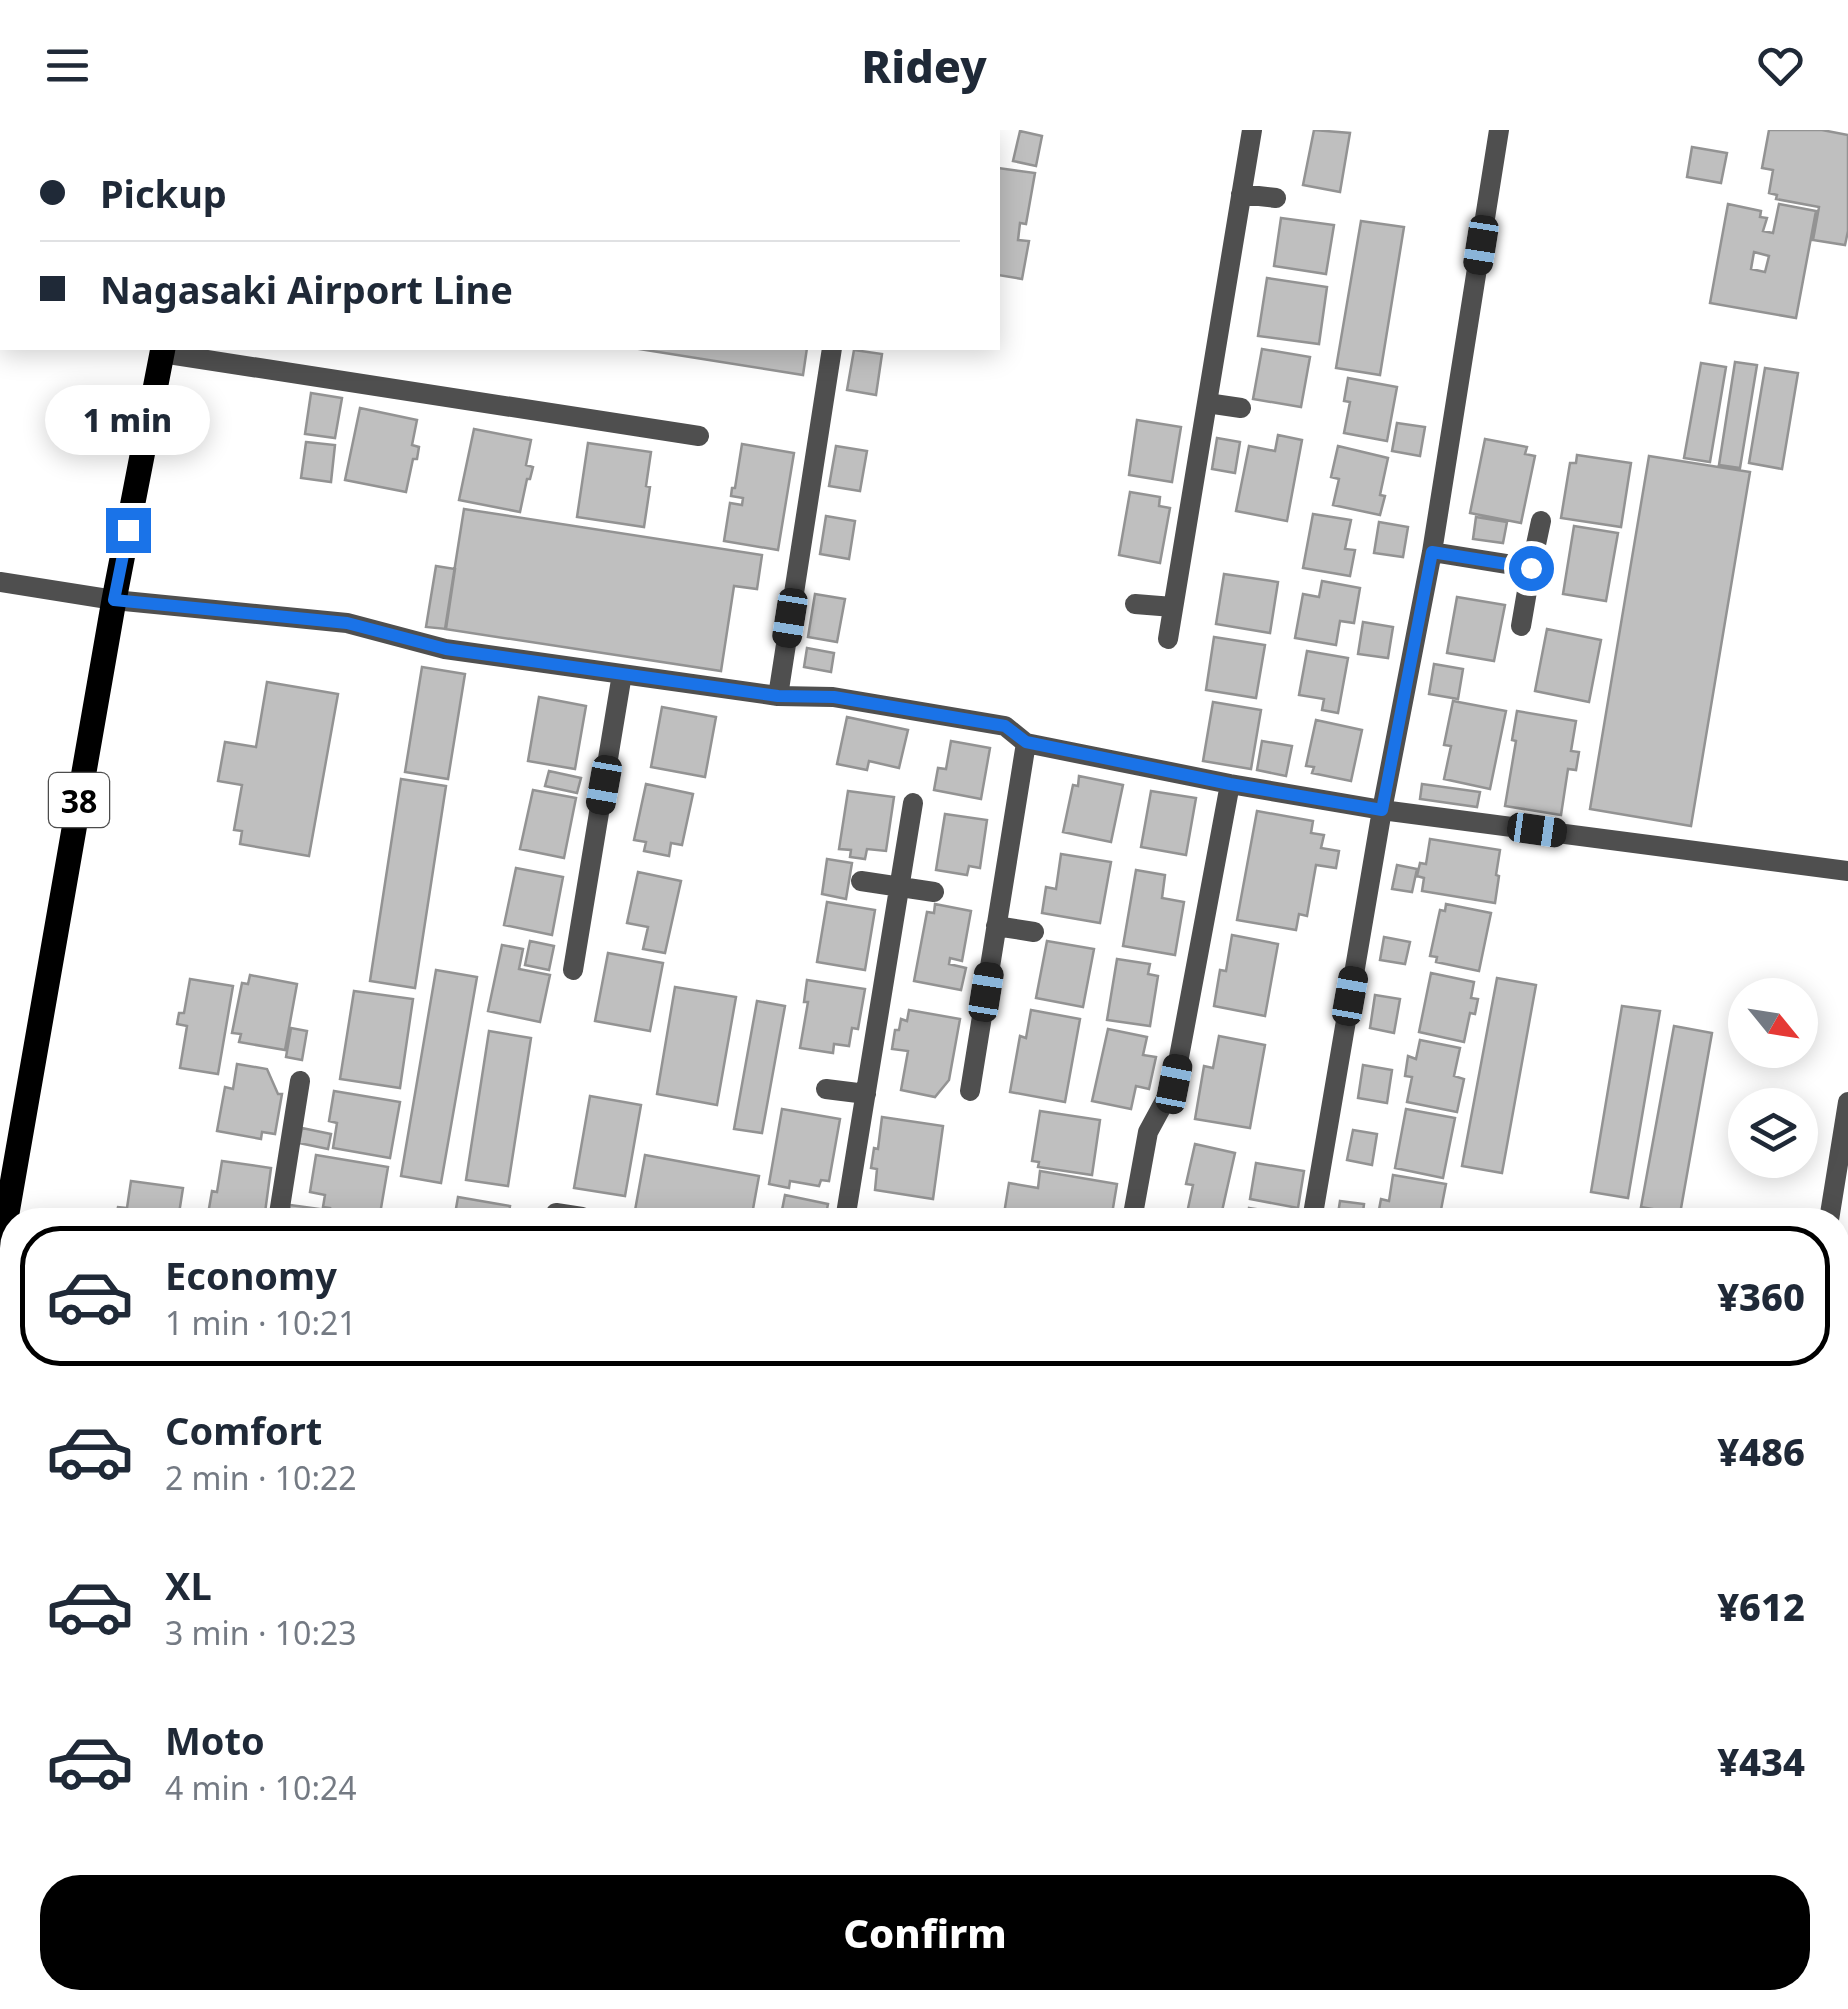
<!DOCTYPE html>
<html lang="en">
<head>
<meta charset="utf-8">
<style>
  body { margin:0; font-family:"Noto Sans",sans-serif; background:#f2f2f3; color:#1f2937; height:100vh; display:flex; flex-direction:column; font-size:38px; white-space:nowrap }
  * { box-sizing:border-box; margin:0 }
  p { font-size:32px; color:#747a83 }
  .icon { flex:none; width:55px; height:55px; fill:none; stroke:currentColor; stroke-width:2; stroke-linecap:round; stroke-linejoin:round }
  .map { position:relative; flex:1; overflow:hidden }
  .panel { position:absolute; left:0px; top:1078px; width:1850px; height:802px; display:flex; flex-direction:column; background:#fff; border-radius:40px 40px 0 0; box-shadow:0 5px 25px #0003 }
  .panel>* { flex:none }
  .hud { position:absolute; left:0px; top:0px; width:1000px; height:220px; box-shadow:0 5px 25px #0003; display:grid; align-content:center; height:220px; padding:0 40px; background:#fff }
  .needle { width:65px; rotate:120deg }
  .buttons { position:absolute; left:1728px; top:848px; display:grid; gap:20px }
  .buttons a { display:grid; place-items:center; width:90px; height:90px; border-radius:50%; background:#fff; box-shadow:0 5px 25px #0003; font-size:50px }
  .end { position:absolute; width:45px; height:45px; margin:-22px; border:12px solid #1a73e8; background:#fff; box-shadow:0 0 0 5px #fff }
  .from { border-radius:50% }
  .bubble { position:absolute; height:70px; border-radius:35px; background:#fff; box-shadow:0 5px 25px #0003; font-size:32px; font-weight:800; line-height:70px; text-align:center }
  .car { position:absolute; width:30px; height:60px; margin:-30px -15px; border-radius:12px; box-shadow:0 0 8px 2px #0007; background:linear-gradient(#222 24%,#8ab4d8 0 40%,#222 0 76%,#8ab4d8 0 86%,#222 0) }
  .hud b { display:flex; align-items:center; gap:35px; height:95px; font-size:38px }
  .hud b+b { border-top:2px solid #e0e1e3 }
  .hud i { width:25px; height:25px; background:#1f2937 }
  ul { padding:18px 0 0; list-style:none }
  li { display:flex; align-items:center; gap:30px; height:140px; margin:0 20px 15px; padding:0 20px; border:5px solid transparent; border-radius:40px }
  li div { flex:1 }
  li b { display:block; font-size:38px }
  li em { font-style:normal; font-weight:800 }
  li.active { border-color:#000 }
  li>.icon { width:90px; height:90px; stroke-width:1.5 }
  .cta { display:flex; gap:20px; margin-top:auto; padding:20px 40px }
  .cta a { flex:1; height:115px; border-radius:40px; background:#000; color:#fff; font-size:40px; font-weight:800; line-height:115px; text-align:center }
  header { display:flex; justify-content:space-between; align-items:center; height:130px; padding:0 40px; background:#fff; font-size:45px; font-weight:800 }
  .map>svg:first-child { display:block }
  .building { fill:#bfbfbf; stroke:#939393; stroke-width:2.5; fill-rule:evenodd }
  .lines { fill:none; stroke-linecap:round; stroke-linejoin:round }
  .street { stroke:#4f4f4f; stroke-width:20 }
  .primary { stroke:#000; stroke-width:25 }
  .route { stroke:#1a73e8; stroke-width:12 }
  .labels { text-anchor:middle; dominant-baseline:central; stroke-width:9; stroke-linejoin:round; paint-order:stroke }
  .shield { fill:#fff; stroke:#4c4c4c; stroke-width:2.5 }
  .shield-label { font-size:32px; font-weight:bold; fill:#000 }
</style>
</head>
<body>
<header><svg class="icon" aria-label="menu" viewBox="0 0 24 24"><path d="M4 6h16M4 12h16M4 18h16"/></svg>Ridey<svg class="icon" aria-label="heart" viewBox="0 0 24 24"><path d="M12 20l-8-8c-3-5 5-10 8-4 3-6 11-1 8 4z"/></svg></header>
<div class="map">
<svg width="1848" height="1879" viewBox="0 0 1848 1879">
  <rect width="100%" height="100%" fill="#fff"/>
  <path class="building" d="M0,0H102L113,2H2V25L0,24Z
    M1314,0L1350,3L1340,62L1303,55Z
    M1769,0H1822L1848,5V101L1845,115L1813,110L1819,77L1776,69L1777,65L1769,63L1773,40L1762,38Z
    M1020,1L1042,6L1036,36L1013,31Z
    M1692,17L1727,23L1721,53L1687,47Z
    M998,38L1035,43L1026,94L1020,93L1018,110L1029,111L1022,149L998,145Z
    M1728,74L1761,81L1760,87L1767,88L1763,101L1773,103L1779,74L1816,81L1796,188L1710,173ZM1754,122L1769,126L1765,142L1751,139Z
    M1281,88L1334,95L1326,144L1274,136Z
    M1361,91L1404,97L1380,245L1336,238Z
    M1267,148L1327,157L1319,214L1258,206Z
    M633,218H807L803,245Z
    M1262,219L1310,227L1301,277L1253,269Z
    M854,220L882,224L876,265L847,260Z
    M1735,232L1757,235L1740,338L1719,335Z
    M1701,233L1726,237L1710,332L1684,328Z
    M1765,238L1798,243L1782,339L1749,333Z
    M1348,248L1397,257L1387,311L1344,303L1350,272L1344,271Z
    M311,263L342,268L335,308L305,304Z
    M360,278L417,290L412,315L419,317L417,329H413L406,362L345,350Z
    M1137,290L1181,297L1172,352L1129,345Z
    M1397,293L1425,297L1420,326L1392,321Z
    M474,299L531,310L526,335L533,337L530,349H527L520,382L459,370Z
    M1278,305L1302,310L1287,391L1236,381L1249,316L1275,321Z
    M1217,308L1240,312L1235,343L1212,339Z
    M1485,309L1527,317L1525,324L1535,326L1521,393L1470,383Z
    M306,312L335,315L331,352L301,348Z
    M588,313L651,322L646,356L650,357L644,397L577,387Z
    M742,314L794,323L778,420L724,411L730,373L742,375L743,368L731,366L732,358H735Z
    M836,316L867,321L860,361L829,356Z
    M1338,316L1388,328L1380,365L1385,366L1380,385L1333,375L1339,349L1331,347Z
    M1577,325L1631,333L1621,397L1561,388L1570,333H1576Z
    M1649,326L1750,342L1691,696L1590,679Z
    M1130,362L1160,367L1159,376L1170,378L1160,433L1119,425Z
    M464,379L762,425L757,459L734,456L721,541L445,499Z
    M1313,384L1351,390L1345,419L1355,420L1350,446L1303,438Z
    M826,386L855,391L849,429L820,424Z
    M1476,387L1507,392L1503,413L1473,409Z
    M1379,392L1408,397L1403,427L1374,423Z
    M1574,396L1618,403L1606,471L1563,464Z
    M436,436L455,439L446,499L426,497Z
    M1224,444L1278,452L1270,503L1216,494Z
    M1322,451L1360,458L1354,493L1340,491L1336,515L1295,508L1303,464L1319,467Z
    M815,464L845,469L837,512L808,507Z
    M1457,467L1505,475L1494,531L1447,523Z
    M1363,492L1393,497L1388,528L1358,524Z
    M1547,499L1601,510L1589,572L1535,561Z
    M1214,507L1265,515L1256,568L1206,560Z
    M807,518L834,523L831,542L804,537Z
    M1307,521L1348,528L1338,583L1322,580L1324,569L1299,565Z
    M1434,534L1463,539L1458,569L1429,564Z
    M422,537L465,544L448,649L405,642Z
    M267,552L338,564L309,726L240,714L242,701L234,700L242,655L218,651L225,612L256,617Z
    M539,567L586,576L575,639L528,631Z
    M1453,571L1506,581L1490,659L1444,649L1451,616L1444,615Z
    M1213,572L1261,580L1251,639L1203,631Z
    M662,577L716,587L705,647L651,637Z
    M1517,581L1576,591L1571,621L1579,622L1576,640L1568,639L1561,685L1505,676L1516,611L1512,610Z
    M847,587L908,600L899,638L869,631L867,640L837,634Z
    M1316,590L1362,600L1351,651L1312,643L1314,637L1306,636Z
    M951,611L990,618L981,669L934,660L938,638L946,639Z
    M1262,611L1292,616L1286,646L1257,640Z
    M549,641L581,648L577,663L545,656Z
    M1079,646L1123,655L1111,712L1063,702L1073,655L1078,656Z
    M401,649L446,656L415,858L370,851Z
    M646,654L693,664L682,715L671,713L669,726L644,721L646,712L634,710Z
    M1422,654L1480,662L1477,677L1420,669Z
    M533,660L576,668L564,728L520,719Z
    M848,661L894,667L886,721L867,719L865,729L850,727L851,720L839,719Z
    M1151,661L1196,668L1186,725L1141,717Z
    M1257,681L1313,691L1311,703L1324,705L1321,718L1339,721L1336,738L1316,735L1307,786L1299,784L1296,800L1237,790Z
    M945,684L987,690L980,738L969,736L967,745L936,740Z
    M1430,709L1500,720L1496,745L1499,746L1495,773L1422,761L1424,748L1417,746L1420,733L1426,734Z
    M1061,724L1111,732L1100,793L1042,783L1046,757L1056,759Z
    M827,729L852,733L846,769L822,764Z
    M1397,735L1417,739L1412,762L1392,759Z
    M516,738L563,747L552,805L504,795Z
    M1136,740L1165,745L1162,768L1184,772L1175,825L1123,816Z
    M638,742L681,751L665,823L643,819L648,797L627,793Z
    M827,772L875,780L865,840L817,832Z
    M935,774L971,781L962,831L950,828L949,834L966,838L961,860L914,851L927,782L934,783Z
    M1446,774L1491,783L1479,841L1436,832L1437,827L1430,826L1440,780L1445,781Z
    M1232,805L1278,814L1265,886L1214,876L1220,840L1226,841Z
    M1384,807L1410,812L1405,834L1380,830Z
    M530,811L554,816L549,840L525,835Z
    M1047,811L1094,819L1083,877L1036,868Z
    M502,815L523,819L519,839L550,845L540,892L488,881Z
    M608,823L663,833L650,901L595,891Z
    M1117,829L1150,834L1148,844L1158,846L1150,896L1107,890Z
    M436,840L477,847L441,1053L401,1046Z
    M1431,843L1474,852L1471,868L1478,869L1475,884L1470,883L1464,912L1419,902Z
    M250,845L297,854L285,920L239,912L241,904L232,903L242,853L248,854Z
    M1497,848L1536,855L1502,1043L1462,1036Z
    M190,849L233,856L218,944L180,938L187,896L177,894L179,883H184Z
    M807,850L865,859L858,899L852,898L849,916L834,914L833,923L800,918L808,872H804Z
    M675,857L736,867L717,975L657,964Z
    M354,861L413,869L400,958L340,949Z
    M1375,865L1400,869L1394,903L1370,898Z
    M757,871L785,876L762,1003L734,999Z
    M1622,876L1660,881L1628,1068L1591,1062Z
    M909,880L960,889L949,950L935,967L901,960L908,921L892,919L895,900H899L901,889L907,891Z
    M1031,880L1080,889L1065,972L1010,962L1020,906L1026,908Z
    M1674,896L1712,903L1680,1084L1641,1077Z
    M291,898L307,901L302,930L286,927Z
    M1108,899L1147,907L1143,925L1156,927L1149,959L1136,956L1131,979L1092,971Z
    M489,901L531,908L508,1056L466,1050Z
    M1219,906L1265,915L1250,998L1195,989L1204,936L1213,938Z
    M1420,910L1460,918L1454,946L1464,949L1457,982L1407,972L1412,947L1405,946L1408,926L1416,929Z
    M237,934L267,939L278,964H282L275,1004L262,1002L261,1009L217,1001L225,957L233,959Z
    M1363,935L1392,940L1387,973L1358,968Z
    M334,961L400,972L390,1028L333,1018L337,993L329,991Z
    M590,966L641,975L625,1066L574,1058Z
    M782,979L840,989L829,1051L821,1050L819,1056L790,1051L789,1058L769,1054Z
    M1406,979L1455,988L1443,1048L1395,1038Z
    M1040,981L1100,990L1092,1045L1038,1037L1039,1032L1032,1031Z
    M882,987L943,996L933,1069L875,1060L877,1039L871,1038L874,1018L878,1019Z
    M302,998L331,1004L328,1019L299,1013Z
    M1353,1000L1377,1004L1372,1035L1347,1030Z
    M1195,1014L1235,1023L1220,1090L1187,1083L1193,1055L1186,1054Z
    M316,1025L388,1037L379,1090H328L330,1078L323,1077L325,1065L310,1062Z
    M645,1025L759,1046L751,1090H657L634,1086Z
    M222,1031L271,1038L264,1090H207L212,1061L217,1062Z
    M1256,1033L1304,1041L1298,1078L1250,1069Z
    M1040,1041L1117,1054L1111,1090H1003L1009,1053L1038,1058Z
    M1393,1045L1446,1054L1439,1090H1377L1381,1069L1389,1071Z
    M131,1051L183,1058L178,1090H115L118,1077L127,1078Z
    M785,1065L828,1074L825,1090H780Z
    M458,1067L510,1076L508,1090H454Z
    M1340,1071L1364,1074L1362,1090H1337Z
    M290,1075L320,1079L319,1090H288Z
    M1249,1078L1296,1085L1295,1090H1247Z
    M869,1081L927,1088L926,1090H868Z
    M1844,1270H1848V1322L1838,1320Z
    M1838,1330L1848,1332V1372L1838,1371Z
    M1838,1398L1848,1400V1445L1838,1443Z
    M1838,1507L1848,1508V1527L1840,1578L1838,1577Z
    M3,1833L12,1834V1868H59L58,1879H0Z
    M85,1868H113L138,1872L137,1879H83Z
    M202,1868H250L248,1879H200Z
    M383,1868H433L431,1879H381Z
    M616,1868H675L673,1879H613Z
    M702,1868H756L754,1879H700Z
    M809,1868L853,1871L852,1879H808Z
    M1332,1868H1372L1370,1879H1330Z
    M1406,1868H1468L1466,1879H1391L1392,1872L1405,1874Z
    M1542,1868H1617L1615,1879H1562L1563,1876L1541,1872Z
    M1635,1868H1674L1672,1879H1634Z
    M1745,1868H1796L1794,1879H1781L1745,1872Z"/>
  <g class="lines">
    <path class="street" d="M865,2L866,0
      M1241,64L1276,68
      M162,223L699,306
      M1207,273L1241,278
      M1432,422L1531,438L1541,391
      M0,452L114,470L347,493L445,519L778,566L833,567L1005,596L1026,613L1230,654L1382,680L1848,741
      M1135,474L1173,477
      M1521,496L1531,438
      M1168,509L1252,0
      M778,566L832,218
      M861,751L934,762
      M996,796L1034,802
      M573,840L622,544
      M826,959L866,964
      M970,961L1026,613
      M278,1090L300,951
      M554,1090L556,1083L582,1087
      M845,1090L913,673
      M1132,1090L1148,1002L1174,954L1230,654
      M1312,1090L1382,680L1432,422L1499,0
      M1829,1090L1848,972
      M0,1180L12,1182
      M1838,1478L1848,1479
      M152,1879L156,1868
      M771,1879L773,1868
      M935,1879L936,1872
      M1178,1879L1180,1868
      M1265,1879L1267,1868
      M1484,1879L1486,1868
      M1694,1879L1696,1868"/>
    <path class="primary" d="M208,2V0
      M0,1123L114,470L163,218"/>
  </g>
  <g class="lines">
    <path class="route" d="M128,400L114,470L347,493L446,519L778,566L834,567L1005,596L1026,612L1230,654L1382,680L1432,422L1531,438"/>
  </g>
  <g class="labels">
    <rect class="shield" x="49" y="643" width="60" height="54" rx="8"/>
    <g class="shield-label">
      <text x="79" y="670">38</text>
    </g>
  </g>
</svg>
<div class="buttons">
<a><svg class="needle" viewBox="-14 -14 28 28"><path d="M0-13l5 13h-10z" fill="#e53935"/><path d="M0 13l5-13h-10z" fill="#747a83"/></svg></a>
<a><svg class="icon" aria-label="layers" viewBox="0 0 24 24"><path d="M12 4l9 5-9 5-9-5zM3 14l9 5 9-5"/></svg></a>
</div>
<i class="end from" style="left:1531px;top:438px"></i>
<i class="end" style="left:128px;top:400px"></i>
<div class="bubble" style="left:45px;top:255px;width:165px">1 min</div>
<i class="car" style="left:1481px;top:115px;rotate:189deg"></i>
<i class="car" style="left:790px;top:488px;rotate:189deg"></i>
<i class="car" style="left:604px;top:655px;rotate:190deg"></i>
<i class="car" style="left:1537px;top:700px;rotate:98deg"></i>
<i class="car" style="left:986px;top:862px;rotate:9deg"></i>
<i class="car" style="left:1350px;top:866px;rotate:10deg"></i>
<i class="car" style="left:1174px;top:954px;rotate:11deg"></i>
<div class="hud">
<b><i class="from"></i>Pickup</b>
<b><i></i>Nagasaki Airport Line</b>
</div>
<section class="panel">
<ul>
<li class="active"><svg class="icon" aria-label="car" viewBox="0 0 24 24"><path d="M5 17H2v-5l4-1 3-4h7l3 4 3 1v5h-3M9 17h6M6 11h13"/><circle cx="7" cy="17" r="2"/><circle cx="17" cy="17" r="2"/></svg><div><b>Economy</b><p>1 min · 10:21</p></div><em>¥360</em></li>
<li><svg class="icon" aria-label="car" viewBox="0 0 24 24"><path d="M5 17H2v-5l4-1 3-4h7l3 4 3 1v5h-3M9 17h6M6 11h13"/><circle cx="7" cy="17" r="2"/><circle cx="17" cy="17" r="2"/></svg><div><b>Comfort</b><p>2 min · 10:22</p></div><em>¥486</em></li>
<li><svg class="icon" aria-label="car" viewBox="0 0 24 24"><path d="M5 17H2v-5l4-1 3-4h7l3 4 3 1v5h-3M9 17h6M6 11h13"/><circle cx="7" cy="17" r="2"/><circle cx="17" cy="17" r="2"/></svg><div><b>XL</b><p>3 min · 10:23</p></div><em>¥612</em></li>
<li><svg class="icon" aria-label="car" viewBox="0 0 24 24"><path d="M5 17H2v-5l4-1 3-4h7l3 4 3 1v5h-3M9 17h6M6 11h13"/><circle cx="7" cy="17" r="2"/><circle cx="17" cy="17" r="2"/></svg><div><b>Moto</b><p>4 min · 10:24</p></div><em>¥434</em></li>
</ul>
<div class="cta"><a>Confirm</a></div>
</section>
</div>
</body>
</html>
